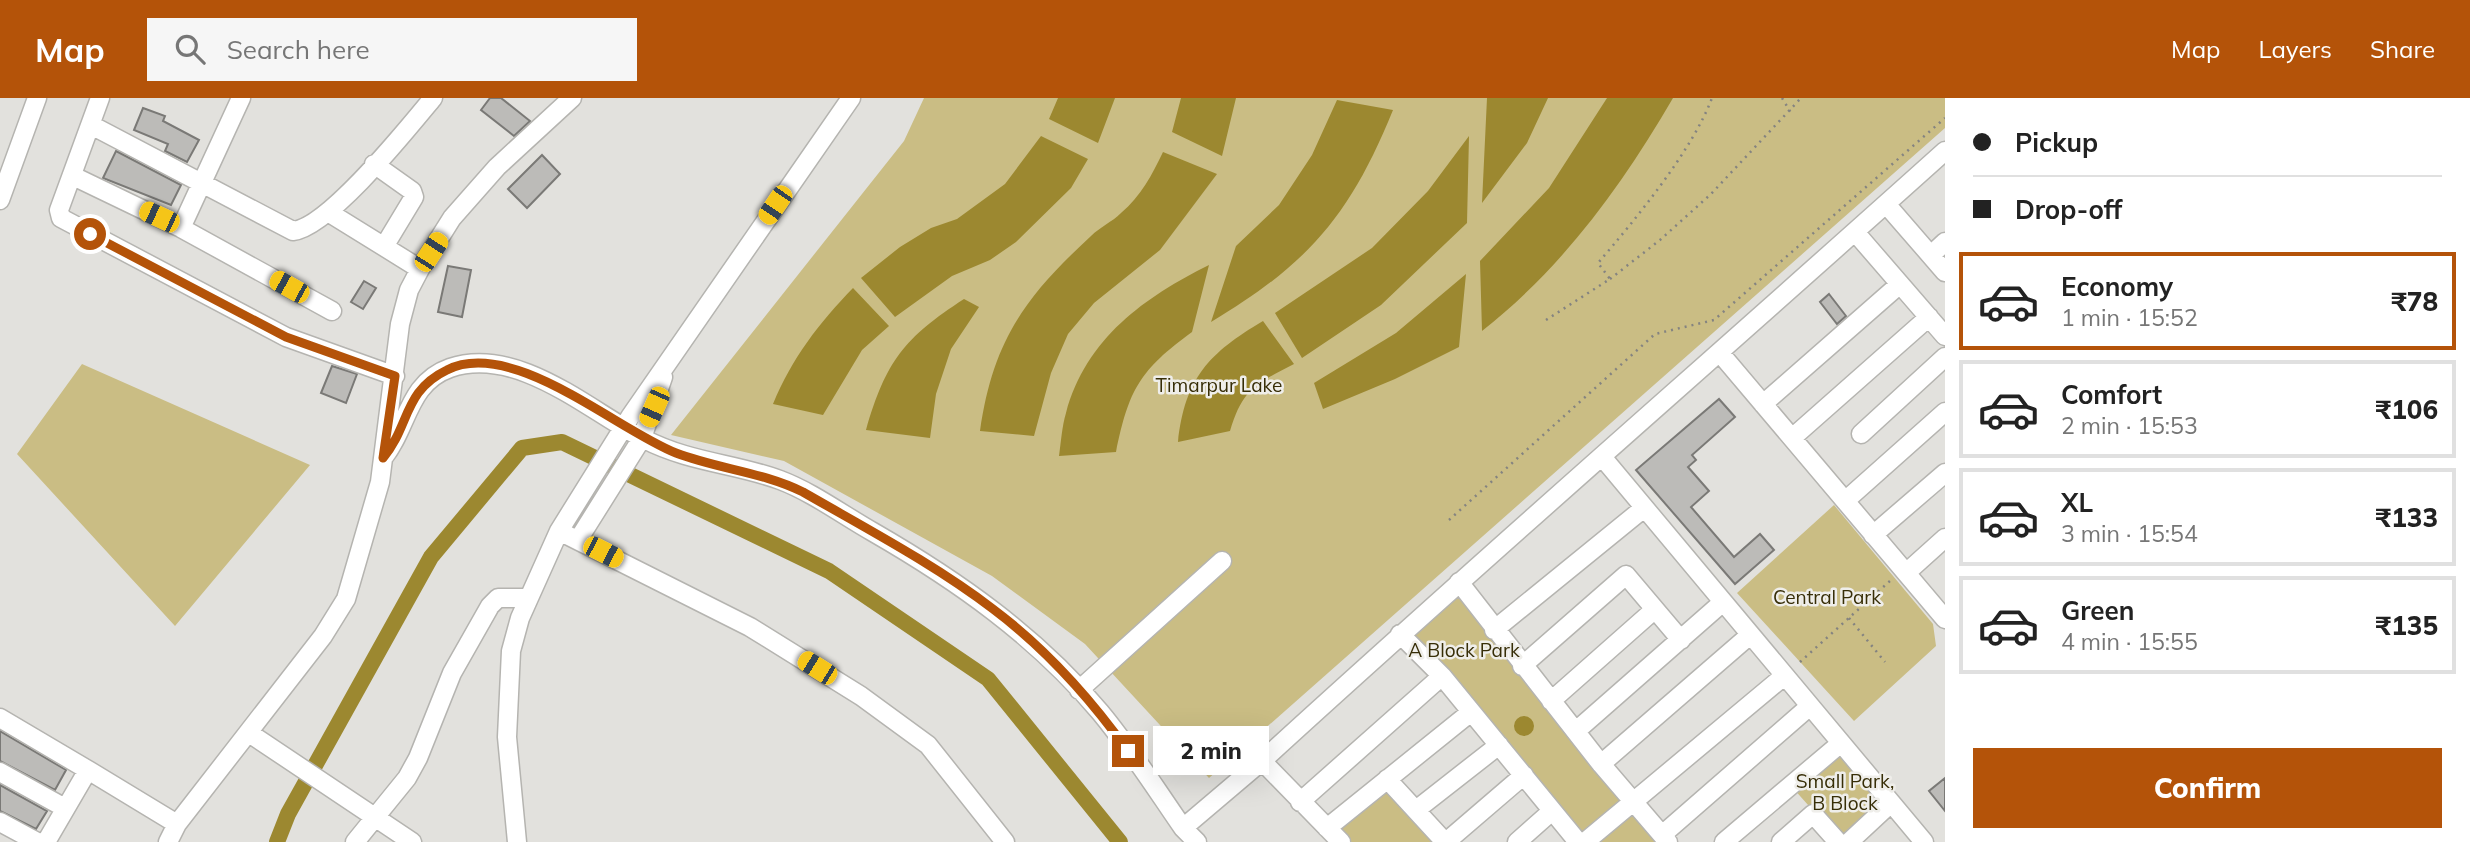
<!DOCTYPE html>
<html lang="en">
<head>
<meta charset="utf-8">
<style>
  body { margin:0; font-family:Mulish,sans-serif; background:#f6f6f6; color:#222; height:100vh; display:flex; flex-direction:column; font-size:26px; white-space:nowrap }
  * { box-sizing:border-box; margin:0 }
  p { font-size:23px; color:#767676 }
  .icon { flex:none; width:38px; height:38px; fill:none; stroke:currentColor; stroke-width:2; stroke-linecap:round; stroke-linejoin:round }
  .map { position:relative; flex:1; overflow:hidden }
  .details { display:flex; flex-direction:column; background:#fff; width:525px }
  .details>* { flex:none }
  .top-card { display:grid; align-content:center; height:154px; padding:0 28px; background:#fff }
  .end { position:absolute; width:32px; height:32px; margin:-16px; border:9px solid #b45309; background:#fff; box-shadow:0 0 0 4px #fff }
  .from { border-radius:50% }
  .bubble { position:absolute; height:49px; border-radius:0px; background:#fff; box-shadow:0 7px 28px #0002; font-size:23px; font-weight:800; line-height:49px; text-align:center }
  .car { position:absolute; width:21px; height:42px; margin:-21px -10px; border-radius:9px; box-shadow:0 0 5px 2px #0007; background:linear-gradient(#f5c518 24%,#345 0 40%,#f5c518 0 76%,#345 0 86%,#f5c518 0) }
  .top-card b { display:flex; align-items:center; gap:24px; height:66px; font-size:26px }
  .top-card b+b { border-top:2px solid #e0e0e0 }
  .top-card i { width:18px; height:18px; background:#222 }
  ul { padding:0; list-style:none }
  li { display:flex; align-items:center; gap:21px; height:98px; margin:0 14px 10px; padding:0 14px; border:4px solid #e0e0e0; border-radius:0px }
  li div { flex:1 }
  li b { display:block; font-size:26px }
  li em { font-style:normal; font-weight:800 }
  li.on { border-color:#b45309 }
  li>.icon { width:63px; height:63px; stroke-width:1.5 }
  .cta { display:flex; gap:14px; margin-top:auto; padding:14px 28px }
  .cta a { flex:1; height:80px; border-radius:0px; background:#b45309; color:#fff; font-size:28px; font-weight:800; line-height:80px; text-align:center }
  header { display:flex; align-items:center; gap:42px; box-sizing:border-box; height:98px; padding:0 35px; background:#b45309; color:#fff }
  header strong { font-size:33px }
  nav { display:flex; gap:38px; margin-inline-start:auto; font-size:24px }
  .search { width:490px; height:63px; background:#f6f6f6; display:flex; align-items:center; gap:18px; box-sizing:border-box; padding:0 24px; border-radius:0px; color:#767676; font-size:26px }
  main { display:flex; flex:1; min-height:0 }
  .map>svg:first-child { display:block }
  .green { fill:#cabd84 }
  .water { fill:#9c8830 }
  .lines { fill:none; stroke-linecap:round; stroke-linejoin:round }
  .canal { stroke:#9c8830; stroke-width:16 }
  .building { fill:#bcbbb8; stroke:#7a7976; stroke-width:2 }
  .minor-casing { stroke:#b5b4b0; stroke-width:21 }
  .path { stroke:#848380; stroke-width:2.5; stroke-dasharray:2 5; stroke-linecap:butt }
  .minor { stroke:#fff; stroke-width:18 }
  .route { stroke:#b45309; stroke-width:9 }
  .labels { text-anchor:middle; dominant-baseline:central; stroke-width:5; stroke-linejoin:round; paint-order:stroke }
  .park-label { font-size:19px; fill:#372e07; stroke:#efeeea }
</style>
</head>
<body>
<header>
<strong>Map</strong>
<div class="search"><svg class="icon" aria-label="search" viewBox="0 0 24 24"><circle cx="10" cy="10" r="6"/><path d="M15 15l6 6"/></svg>Search here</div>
<nav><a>Map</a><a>Layers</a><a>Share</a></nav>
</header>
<main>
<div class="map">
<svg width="1945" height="744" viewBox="0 0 1945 744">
  <rect width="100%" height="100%" fill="#e2e1dd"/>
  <path class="green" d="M924,0H1945V30L1209,680L1085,546L992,478L784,363L671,337L904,43Z
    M82,266L310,367L175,528L17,356Z
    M1834,407L1933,526L1936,548L1854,623L1737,495Z
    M1458,489L1669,744H1580L1406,536Z
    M1850,642L1896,696L1845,744H1841L1792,689Z
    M1384,684L1444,744H1341L1327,730Z"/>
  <path class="water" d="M1058,0H1115L1098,45L1049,21Z
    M1181,0H1236L1222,58L1172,34Z
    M1487,0H1548L1527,45L1482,105Z
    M1607,0H1673C1621,89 1563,169 1482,233L1480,163L1549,90Z
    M1337,2L1393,12C1350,118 1308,166 1211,224L1236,148L1279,107L1312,57Z
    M1041,38L1088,61L1071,90L1016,144L990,162L952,178L895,219L861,180L900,149L931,130L957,121L1005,86Z
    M1469,38L1467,125L1381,207L1302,260L1275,215L1372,150L1428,93Z
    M1163,54L1217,76L1160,152L1094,205L1068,236L1051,275L1034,338L980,333C993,242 1025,199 1091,138C1100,129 1112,124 1121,115C1141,98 1152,77 1163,54Z
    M1209,167L1192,234C1140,272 1129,291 1116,354L1059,358C1061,344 1062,328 1066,315C1086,240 1145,199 1209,167Z
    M1466,176L1459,249L1395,281L1323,311L1314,285L1396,235Z
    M853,190L889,228L862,252L823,317L773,306C792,260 819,225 853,190Z
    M964,201L979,209L951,251L936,296L930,340L866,332C886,263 904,240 964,201Z
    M1263,223L1294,266C1256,286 1243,290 1230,333L1178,344C1185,280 1209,255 1263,223Z
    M1514 628a10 10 0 1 1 20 0a10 10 0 1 1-20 0Z"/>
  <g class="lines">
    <path class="canal" d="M277,744L288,716L431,459L522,350L562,344L829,473L988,581L1120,744"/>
  </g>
  <path class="building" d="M490,0H501L530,23L514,38L481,12Z
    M143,10L165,18L163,23L199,42L187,64L165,53L168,46L134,32Z
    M116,53L181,87L171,107L103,80Z
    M542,57L560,76L527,110L508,91Z
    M448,168L471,172L462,219L438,214Z
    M364,183L376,190L363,211L351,204Z
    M1829,196L1846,218L1837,226L1820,204Z
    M332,268L357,276L346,305L321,295Z
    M1719,301L1735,319L1692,357L1696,362L1688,369L1709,393L1691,409L1734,459L1760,436L1774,452L1735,486L1636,372Z
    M0,633L66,672L55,692L0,663Z
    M1945,680V713L1929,693Z
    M0,687L47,713L36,731L0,713Z"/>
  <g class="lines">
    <defs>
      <path id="minor" d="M100,0L59,112L61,120L286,239L395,278
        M91,27L293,133C329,129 408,30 433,0
        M374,66L412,93L414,99L385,147
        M73,78L181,130L332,213
        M0,102L37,0
        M1886,106L1945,174
        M328,114L420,171
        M181,130L241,0
        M1855,134L1945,238
        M1931,157L1945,144
        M1720,255L1945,521
        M1763,306L1900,186
        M1861,336L1945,259
        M1792,340L1929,219
        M383,360C408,330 407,285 450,270C518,247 589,313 644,341C691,365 734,365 780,382C812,394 843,417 873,434C958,483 1036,538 1100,614C1130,650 1156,691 1183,730L1197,744
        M1603,360L1924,744
        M1845,403L1945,314
        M559,433L750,529L861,598L928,647L1005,744
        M1873,437L1945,375
        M578,442L642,340L663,279
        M1906,475L1945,440
        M1459,484L1601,666L1668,744
        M1494,532L1644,410
        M1400,536L1442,578L1578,744
        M1522,568L1626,477L1681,542
        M1079,592L1222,463
        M1551,603L1654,512
        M0,620L88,672
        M1576,633L1723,504
        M249,635L412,744
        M1601,666L1750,537
        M0,674L65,710
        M1387,681L1445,744
        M1300,704L1442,578
        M1416,712L1499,647
        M0,724L37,744
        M1183,730L1262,663
        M1327,730L1471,614
        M1662,737L1810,608
        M46,744L88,672L177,726
        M168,744L177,726L323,538L346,501L380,384L400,226L409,192L420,171L452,120L497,69L572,0
        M355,744L407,680L418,660L452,575L490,508L498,500H529
        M517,744L507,639L511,553L520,520L559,433L630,319L851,0
        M1341,744L1262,663C1487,457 1718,257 1945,53
        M1446,744L1524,677
        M1517,744L1552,713
        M1585,744L1784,578
        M1724,744L1841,645
        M1781,744L1813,716L1838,744
        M1849,744L1891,705"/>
    </defs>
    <use href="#minor" class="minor-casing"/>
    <path class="path" d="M1782,0L1791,15
      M1610,181L1660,142L1711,96L1801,0
      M1546,222L1610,181L1598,165C1635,122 1692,53 1712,0
      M1449,422L1655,236L1714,222L1945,20
      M1849,520L1885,564
      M1800,564L1891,482"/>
    <use href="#minor" class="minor"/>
  </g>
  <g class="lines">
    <path class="route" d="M90,136L286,239L395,278L383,360C410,328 403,293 447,272C512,239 617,332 676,355C718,371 763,374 803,394C867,431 934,466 993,511C1045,550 1090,600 1128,653"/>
  </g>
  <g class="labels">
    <g class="park-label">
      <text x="1219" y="287">Timarpur Lake</text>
      <text x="1827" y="499">Central Park</text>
      <text x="1464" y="552">A Block Park</text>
      <text x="1845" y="683">Small Park,<tspan x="1845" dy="22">B Block</tspan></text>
    </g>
  </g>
</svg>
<i class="end from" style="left:90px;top:136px"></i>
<i class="end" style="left:1128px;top:653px"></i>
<div class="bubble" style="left:1153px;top:628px;width:116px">2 min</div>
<i class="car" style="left:775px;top:107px;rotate:214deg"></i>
<i class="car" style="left:159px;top:119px;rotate:295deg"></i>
<i class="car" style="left:431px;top:154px;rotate:33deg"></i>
<i class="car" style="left:289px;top:189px;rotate:299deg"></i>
<i class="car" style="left:654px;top:309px;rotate:204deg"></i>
<i class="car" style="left:603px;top:454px;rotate:117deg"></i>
<i class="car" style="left:817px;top:570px;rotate:302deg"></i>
</div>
<section class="details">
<div class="top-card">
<b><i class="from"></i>Pickup</b>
<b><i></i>Drop-off</b>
</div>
<ul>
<li class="on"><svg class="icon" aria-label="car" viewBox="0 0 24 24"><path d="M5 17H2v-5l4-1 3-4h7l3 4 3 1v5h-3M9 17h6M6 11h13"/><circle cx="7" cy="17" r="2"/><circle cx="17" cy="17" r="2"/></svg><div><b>Economy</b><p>1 min · 15:52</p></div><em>₹78</em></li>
<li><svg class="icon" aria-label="car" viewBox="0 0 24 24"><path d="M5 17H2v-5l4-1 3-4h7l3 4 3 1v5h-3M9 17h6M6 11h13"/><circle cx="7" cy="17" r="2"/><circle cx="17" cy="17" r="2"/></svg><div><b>Comfort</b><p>2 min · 15:53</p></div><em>₹106</em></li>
<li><svg class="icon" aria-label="car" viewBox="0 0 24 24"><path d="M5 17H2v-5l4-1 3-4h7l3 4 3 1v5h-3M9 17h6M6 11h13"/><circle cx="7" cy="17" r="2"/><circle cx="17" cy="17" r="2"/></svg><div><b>XL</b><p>3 min · 15:54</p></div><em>₹133</em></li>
<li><svg class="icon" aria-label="car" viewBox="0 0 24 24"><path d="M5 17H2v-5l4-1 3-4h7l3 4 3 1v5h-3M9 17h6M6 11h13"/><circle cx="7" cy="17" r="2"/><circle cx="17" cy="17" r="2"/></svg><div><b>Green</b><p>4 min · 15:55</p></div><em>₹135</em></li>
</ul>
<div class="cta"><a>Confirm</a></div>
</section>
</main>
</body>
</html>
